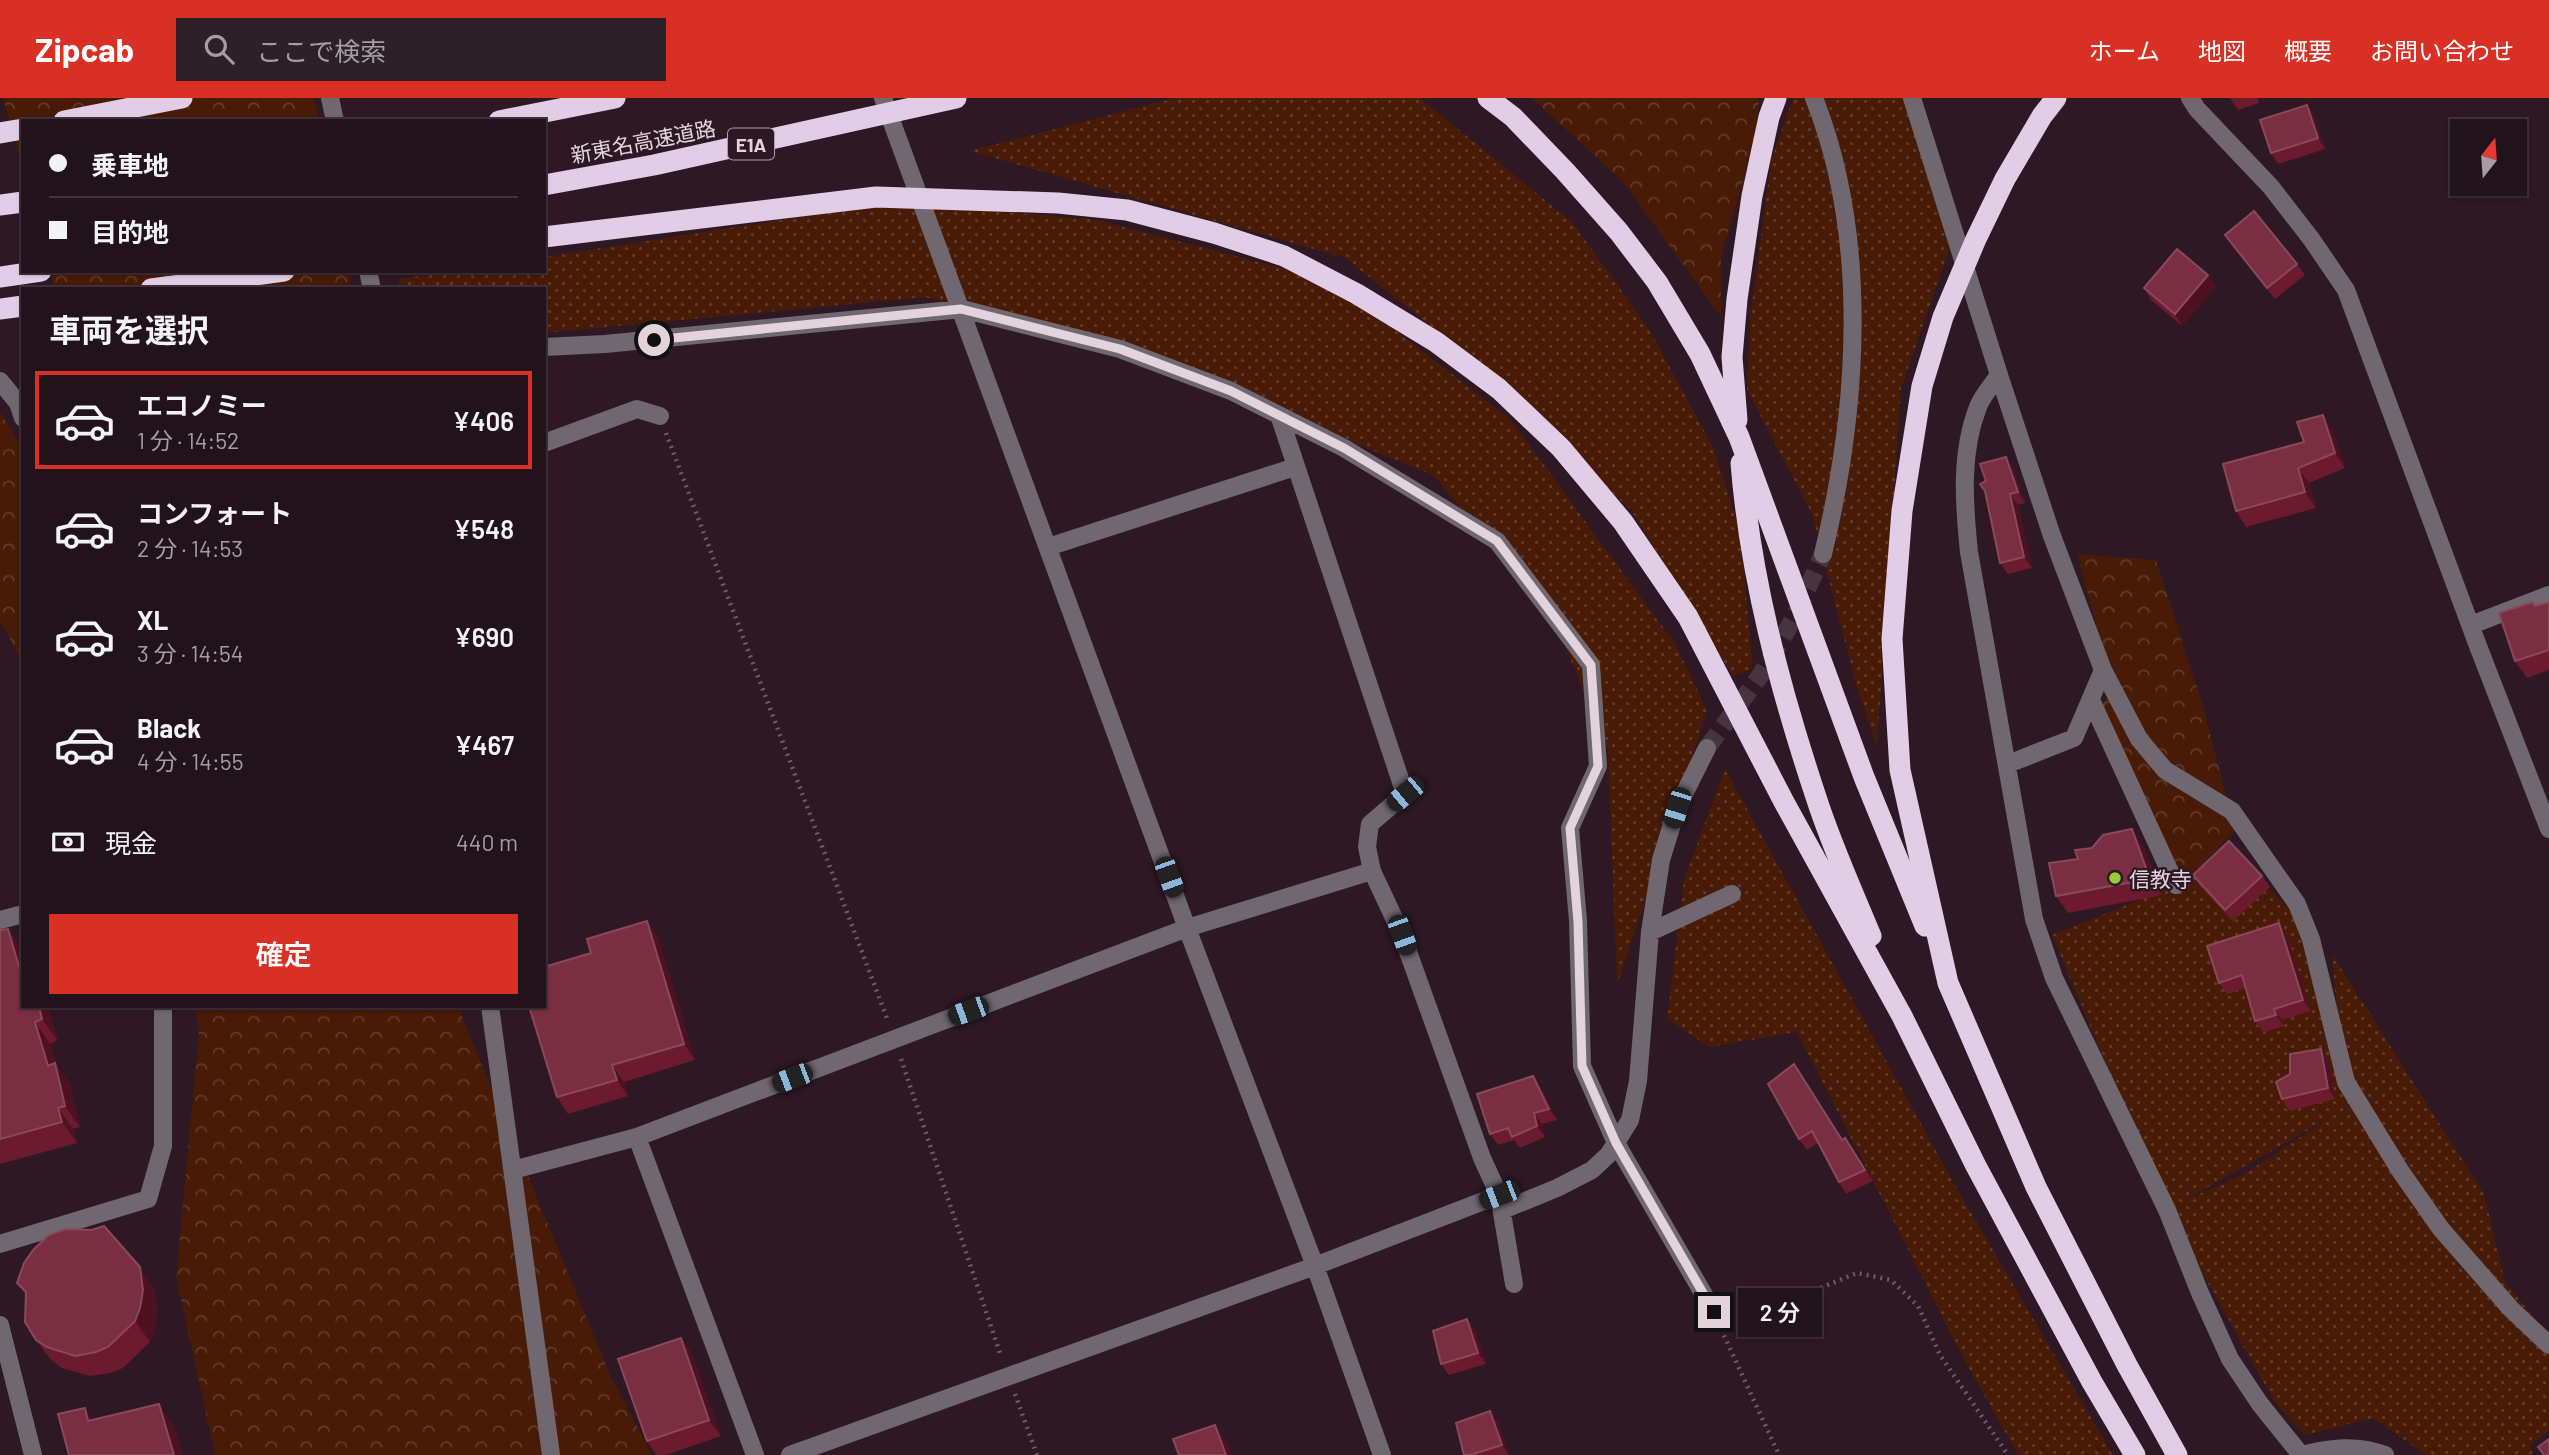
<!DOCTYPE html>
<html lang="ja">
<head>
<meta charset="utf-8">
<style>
  body { margin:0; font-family:Barlow,"Noto Sans JP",sans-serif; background:#2e2028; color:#f1f3f6; height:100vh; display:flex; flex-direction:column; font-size:26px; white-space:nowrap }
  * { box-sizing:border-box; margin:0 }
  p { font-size:23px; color:#a29ea3 }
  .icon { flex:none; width:38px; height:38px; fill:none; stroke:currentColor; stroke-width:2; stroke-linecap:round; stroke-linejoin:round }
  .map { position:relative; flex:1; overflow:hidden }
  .sheet { position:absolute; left:21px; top:189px; width:525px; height:721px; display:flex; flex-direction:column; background:#22121b; border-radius:0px; box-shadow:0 2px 5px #0004,0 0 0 2px #3f323a }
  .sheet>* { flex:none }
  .top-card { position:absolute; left:21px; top:21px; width:525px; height:154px; border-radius:0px; box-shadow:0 2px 5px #0004,0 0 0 2px #3f323a; display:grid; align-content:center; height:154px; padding:0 28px; background:#22121b }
  .needle { width:46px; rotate:17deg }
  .controls { position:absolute; left:2450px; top:21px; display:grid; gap:14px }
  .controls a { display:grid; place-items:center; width:77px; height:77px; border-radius:0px; background:#22121b; box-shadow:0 2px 5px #0004,0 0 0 2px #3f323a; font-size:35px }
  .end { position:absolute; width:32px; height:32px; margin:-16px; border:9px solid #e3d4db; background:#111; box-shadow:0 0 0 4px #111 }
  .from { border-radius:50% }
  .bubble { position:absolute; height:49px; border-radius:0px; background:#22121b; box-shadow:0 2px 5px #0004,0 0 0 2px #3f323a; font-size:23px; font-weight:600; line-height:49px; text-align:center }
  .car { position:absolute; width:21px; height:42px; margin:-21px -10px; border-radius:9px; box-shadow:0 0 5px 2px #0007; background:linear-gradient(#222 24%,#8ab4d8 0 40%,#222 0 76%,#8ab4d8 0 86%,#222 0) }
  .top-card b { display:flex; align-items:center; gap:24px; height:66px; font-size:26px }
  .top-card b+b { border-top:2px solid #3f323a }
  .top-card i { width:18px; height:18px; background:#f1f3f6 }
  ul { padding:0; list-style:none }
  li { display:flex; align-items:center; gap:21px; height:98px; margin:0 14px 10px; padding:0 14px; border:4px solid transparent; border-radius:0px }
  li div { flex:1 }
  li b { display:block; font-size:26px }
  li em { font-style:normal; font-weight:600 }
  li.selected { border-color:#d93025 }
  li>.icon { width:63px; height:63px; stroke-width:1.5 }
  h2 { padding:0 28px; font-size:32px; line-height:84px }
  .pay { display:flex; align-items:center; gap:18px; height:77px; padding:0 28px; font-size:26px }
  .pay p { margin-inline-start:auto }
  .action { display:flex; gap:14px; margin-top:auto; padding:14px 28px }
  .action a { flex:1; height:80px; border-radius:0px; background:#d93025; color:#fff; font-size:28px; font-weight:600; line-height:80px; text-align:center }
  header { display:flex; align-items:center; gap:42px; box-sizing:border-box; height:98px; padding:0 35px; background:#d93025; color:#fff }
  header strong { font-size:33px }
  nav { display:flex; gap:38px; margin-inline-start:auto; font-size:24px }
  .search { width:490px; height:63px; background:#2e2028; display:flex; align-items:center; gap:18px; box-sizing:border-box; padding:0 24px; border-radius:0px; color:#a29ea3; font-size:26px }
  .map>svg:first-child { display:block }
  .grass { fill:url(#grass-dots); fill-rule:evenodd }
  .forest { fill:url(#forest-crowns) }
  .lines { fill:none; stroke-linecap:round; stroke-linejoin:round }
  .minor-tunnel { stroke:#48343f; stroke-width:18; stroke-dasharray:18 9; stroke-linecap:butt }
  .path { stroke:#6e5b66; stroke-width:4.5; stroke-dasharray:2 5; stroke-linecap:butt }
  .minor { stroke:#6f6871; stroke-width:18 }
  .highway { stroke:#e1cde6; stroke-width:21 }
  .wall { fill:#6c1b2e }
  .shaded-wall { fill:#4d1122 }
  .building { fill:#792f41; stroke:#894959; stroke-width:2 }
  .route { stroke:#e3d4db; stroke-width:9 }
  .poi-dot { fill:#97cc39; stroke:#2d1824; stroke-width:2.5 }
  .labels { text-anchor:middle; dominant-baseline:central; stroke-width:5; stroke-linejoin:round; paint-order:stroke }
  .shield { fill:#2d1824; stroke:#ac9ca4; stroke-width:2 }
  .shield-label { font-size:19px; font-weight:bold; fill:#e3d4db }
  .street-label { font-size:21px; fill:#e3d4db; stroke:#2d1824 }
  .poi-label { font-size:21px; fill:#e3d4db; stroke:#2d1824; text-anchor:start }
</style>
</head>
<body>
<header>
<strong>Zipcab</strong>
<div class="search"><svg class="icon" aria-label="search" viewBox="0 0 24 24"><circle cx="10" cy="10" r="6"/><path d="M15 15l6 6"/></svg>ここで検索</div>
<nav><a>ホーム</a><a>地図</a><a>概要</a><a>お問い合わせ</a></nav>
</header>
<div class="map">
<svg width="2549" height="1357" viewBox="0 0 2549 1357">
  <defs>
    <pattern id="grass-dots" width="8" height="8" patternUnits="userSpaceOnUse" patternTransform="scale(1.75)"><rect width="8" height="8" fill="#481b06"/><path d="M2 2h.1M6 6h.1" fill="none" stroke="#623b2a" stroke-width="1.8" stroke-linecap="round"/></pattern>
    <pattern id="forest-crowns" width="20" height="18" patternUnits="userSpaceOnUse" patternTransform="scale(1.75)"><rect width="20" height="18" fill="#481b06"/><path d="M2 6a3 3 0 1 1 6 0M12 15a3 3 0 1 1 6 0" fill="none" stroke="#623b2a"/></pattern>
  </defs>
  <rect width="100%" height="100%" fill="#2d1824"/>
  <path class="grass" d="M1175,0H1420L1573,125L1649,231L1714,351L1740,433L1753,571L1733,578L1631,412L1461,252L1345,160L970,53Z
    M1793,0H1913L1951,147L1901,290L1877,649L1857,590L1812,416L1747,292L1750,221L1771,63Z
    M891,105L1093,121L1332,183L1511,322L1676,547L1707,613L1617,887L1608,652L1552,516L1433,377L1146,261L925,199L544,235V191H399V181L451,173H544V159Z
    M1725,671L1956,1089L2113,1357H2018L1966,1265L1797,934L1710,949L1667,921L1684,782Z
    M2227,747L2307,830L2344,1002L2332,856L2484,1096L2505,1184L2549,1238V1333L2530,1347L2533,1357H2426L2373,1320L2305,1337L2274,1303L2167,1112L2052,837L2176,787ZM2331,1019L2244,1076L2177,1106H2178Z"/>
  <path class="forest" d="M3,0H314L320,23H23V73Z
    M1532,0H1759L1756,40L1721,158V219L1624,85Z
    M50,173H349L352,191H55Z
    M0,314L23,351V566L0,522Z
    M2077,456L2156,462L2203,608L2235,732L2206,763L2186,779L2161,754L2096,613L2114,592Z
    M196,908H460L461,916L611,1279L652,1357H215L176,1179L199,937Z"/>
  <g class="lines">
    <path class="minor-tunnel" d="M1707,650L1760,578L1794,520L1823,456"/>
    <path class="path" d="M666,335L888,923
      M901,961L1001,1258
      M1730,1227L1857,1175L1891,1182L1918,1208L1940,1257L2008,1357
      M1721,1231L1779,1357
      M1015,1296L1037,1357"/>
    <path class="minor" d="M330,0L335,23
      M883,0L1187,830L1315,1168L1382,1357
      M1814,0C1870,141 1858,312 1823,456
      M1912,0L1999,277C1992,287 1982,298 1978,309C1960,355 1964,406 1969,454L2034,821L2054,880L2167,1112L2200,1195L2230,1261L2260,1306L2301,1357
      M2190,0L2197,11L2271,89L2312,142L2346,192L2478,548L2549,731
      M368,173L372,191
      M544,249L605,246L962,211L1120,251L1231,293L1344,350L1497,443L1591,567L1598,668L1570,730L1578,823L1582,968L1616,1045L1714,1214
      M1999,277L2052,438L2103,572L2139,641L2165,672L2232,713L2297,806L2311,841L2346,984L2401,1074L2441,1131L2511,1211L2549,1247
      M0,283L18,305L23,320
      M1279,317L1405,696L1370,726L1367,749L1372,773L1402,837L1482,1060L1499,1097L1514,1186
      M544,345L637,311L660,318
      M1048,449L1295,369
      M2471,527L2549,497
      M2091,602L2176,787
      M2008,666L2074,640L2103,572
      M0,822L23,816
      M1650,834L1732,796
      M490,908L551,1357
      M637,1039L755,1357
      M513,1072L637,1039L1187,830L1372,773
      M0,1146L148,1101L163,1048V908
      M0,1227L33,1357
      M790,1357L1315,1168L1499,1097L1503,1112L1557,1090L1592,1072L1609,1056L1630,1022L1638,983L1650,834L1661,762L1677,710L1707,650
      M2301,1357C2330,1350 2356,1346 2385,1357"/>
    <path class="highway" d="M1488,0L1513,19L1565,73L1619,134L1657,184L1700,256L1739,339L1864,679L1925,828
      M2056,0L2042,18L2005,81L1976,141L1943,219L1922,288L1902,413L1892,541L1900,672L1948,885L2036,1089L2127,1267L2177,1357
      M64,23L182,0
      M499,23L615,0
      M0,35L23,31
      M544,87L654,67L956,0
      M0,107L23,104
      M544,139L876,99L1058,105L1127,112L1214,135L1284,158L1357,196L1436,244L1499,291L1561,350L1623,424L1688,519L1784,704L1902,918L1976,1068L2092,1284L2135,1357
      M0,179L41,173
      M151,191L284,173
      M0,211L23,208
      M1737,322L1732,259L1737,201L1752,98L1769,19L1776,0
      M1741,365C1750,478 1780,591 1816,699C1831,746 1852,792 1871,838"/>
  </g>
  <path class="wall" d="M2230,0H2258L2259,5L2238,12Z
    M2307,7L2314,18L2325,51L2278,66L2271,55Z
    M2225,137L2297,166L2305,177L2275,201Z
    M2208,177L2216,188L2182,228L2151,202L2144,190Z
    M2333,333L2345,370L2309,385L2316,410L2246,429L2236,413L2304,344Z
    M2006,359L2013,370L2025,405L2018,407L2032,470L2008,476L2000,465Z
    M2549,504V572L2527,580L2515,563L2536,508Z
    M2143,747L2162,797L2068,815L2056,798L2078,761Z
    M2193,777L2262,778L2270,789L2233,823L2200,788Z
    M0,832L23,908H49L57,942L50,946L56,966L70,987L80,1029L73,1031L77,1045L0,1066Z
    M2287,836L2311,913L2282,922L2284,928L2263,934L2255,923L2246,890L2227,896L2219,885Z
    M658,839L695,962L624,984L628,998L568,1016L557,999Z
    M2329,963L2335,1001L2290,1013L2282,1001Z
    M1802,978L1842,1042L1853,1051L1873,1083L1846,1096L1839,1084L1818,1045L1807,1052L1799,1041Z
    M1541,989L1557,1022L1542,1026L1545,1039L1520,1050L1514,1042L1498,1047L1490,1036Z
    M92,1132L154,1190L157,1212L155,1231L150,1244L123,1270L111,1275L90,1278L62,1270L51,1262L36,1242L26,1197L17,1185Z
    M1467,1221L1475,1232L1486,1266L1449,1277L1441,1266Z
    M681,1240L692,1256L721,1338L666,1357H656L647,1343Z
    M1498,1324L1509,1357H1464Z"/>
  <path class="shaded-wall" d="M2307,7L2314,18L2325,51L2318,40Z
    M2208,177L2216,188L2182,228L2175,216Z
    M2323,317L2333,333L2345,370L2335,355Z
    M2006,359L2013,370L2025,405L2018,394Z
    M2298,370L2309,385L2316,410L2305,394Z
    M2010,396L2018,407L2032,470L2024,459Z
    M2132,731L2143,747L2162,797L2150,781Z
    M647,823L658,839L695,962L684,946Z
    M2279,825L2287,836L2311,913L2303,902Z
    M8,831L23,852V883Z
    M39,908H49L57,942L42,921Z
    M2274,911L2282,922L2284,928L2276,917Z
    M35,924L50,946L56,966L70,987L80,1029L65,1008L48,968Z
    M2321,951L2329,963L2335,1001L2328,990Z
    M612,967L624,984L628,998L617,982Z
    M1533,978L1541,989L1557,1022L1549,1011Z
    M58,1010L73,1031L77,1045L62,1024Z
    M1534,1015L1542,1026L1545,1039L1537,1028Z
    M140,1169L154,1190L157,1212L155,1231L150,1244L135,1223Z
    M1467,1221L1475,1232L1486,1266L1478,1255Z
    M681,1240L692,1256L721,1338L709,1322Z
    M159,1306L174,1328L183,1357H174Z
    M85,1310L100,1332L88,1323Z
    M1490,1313L1498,1324L1509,1357L1502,1347Z
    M1215,1327L1227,1343L1232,1357H1226Z"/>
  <path class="building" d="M2307,7L2318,40L2271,55L2260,22Z
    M2254,113L2297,166L2267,190L2225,137Z
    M2177,151L2208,177L2175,216L2144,190Z
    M2323,317L2335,355L2298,370L2305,394L2236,413L2223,366L2304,344L2297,324Z
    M2006,359L2018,394L2010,396L2024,459L2000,465L1985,393L1980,386L1986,383L1980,366Z
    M2533,504L2535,508L2549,504V552L2515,563L2499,515Z
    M2132,731L2150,781L2056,798L2049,765L2078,761L2075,752L2092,750L2103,737Z
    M2229,743L2262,778L2225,812L2193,777Z
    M647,823L684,946L612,967L617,982L557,999L529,908H544V869L591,855L587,841Z
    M2279,825L2303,902L2274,911L2276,917L2255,923L2242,877L2219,885L2207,848Z
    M8,831L23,882V908H39L42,921L35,924L48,968L55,965L65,1008L58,1010L62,1024L0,1041V832Z
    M2321,951L2328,990L2282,1001L2276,984L2290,976V956Z
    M1794,966L1842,1042L1845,1040L1865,1072L1839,1084L1812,1033L1799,1041L1768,986Z
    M1533,978L1549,1011L1534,1015L1537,1028L1512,1039L1508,1030L1490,1036L1477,996Z
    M104,1128L140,1169L143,1192L140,1210L135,1223L108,1249L96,1254L75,1258L47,1249L36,1242L25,1224L26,1194L17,1185L24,1165L34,1151L49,1137L66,1131L92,1132Z
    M1467,1221L1478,1255L1441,1266L1433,1233Z
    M681,1240L709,1322L647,1343L618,1261Z
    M159,1306L174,1357H69L58,1316L85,1310L88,1323Z
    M1490,1313L1502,1347L1470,1357H1464L1456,1325Z
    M1215,1327L1226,1357H1179L1173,1341Z
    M2549,1341V1357H2544L2538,1349Z"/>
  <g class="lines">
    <path class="route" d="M654,242L961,211L1120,251L1231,293L1344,350L1497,443L1591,567L1598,668L1570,730L1578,824L1582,968L1616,1045L1714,1214"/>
  </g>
  <circle class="poi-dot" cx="2115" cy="780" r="7"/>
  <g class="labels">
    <rect class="shield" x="728" y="30.5" width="46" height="31" rx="5"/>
    <g class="shield-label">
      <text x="751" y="46">E1A</text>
    </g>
    <g class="street-label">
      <text transform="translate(643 43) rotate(-11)">新東名高速道路</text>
    </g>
    <g class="poi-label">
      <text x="2129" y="780">信教寺</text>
    </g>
  </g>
</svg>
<div class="controls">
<a><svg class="needle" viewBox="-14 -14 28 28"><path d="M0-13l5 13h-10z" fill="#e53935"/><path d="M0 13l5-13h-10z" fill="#a29ea3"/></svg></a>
</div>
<i class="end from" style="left:654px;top:242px"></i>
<i class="end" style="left:1714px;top:1214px"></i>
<div class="bubble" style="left:1738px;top:1190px;width:84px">2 分</div>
<i class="car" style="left:1405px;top:696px;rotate:230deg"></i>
<i class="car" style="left:1677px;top:710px;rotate:197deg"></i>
<i class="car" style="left:1169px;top:779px;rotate:160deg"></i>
<i class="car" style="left:1402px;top:837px;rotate:160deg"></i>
<i class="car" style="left:968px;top:913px;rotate:250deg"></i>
<i class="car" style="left:792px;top:980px;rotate:249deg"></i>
<i class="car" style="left:1499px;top:1097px;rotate:249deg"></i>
<div class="top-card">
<b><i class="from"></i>乗車地</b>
<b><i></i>目的地</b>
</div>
<section class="sheet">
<h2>車両を選択</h2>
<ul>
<li class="selected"><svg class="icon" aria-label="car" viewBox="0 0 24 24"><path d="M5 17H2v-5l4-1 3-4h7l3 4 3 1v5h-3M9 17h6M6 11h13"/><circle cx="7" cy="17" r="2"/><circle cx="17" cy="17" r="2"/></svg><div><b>エコノミー</b><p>1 分 · 14:52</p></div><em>¥406</em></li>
<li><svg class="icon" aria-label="car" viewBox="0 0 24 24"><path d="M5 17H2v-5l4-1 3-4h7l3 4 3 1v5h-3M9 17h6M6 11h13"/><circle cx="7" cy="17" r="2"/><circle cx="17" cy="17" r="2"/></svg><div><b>コンフォート</b><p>2 分 · 14:53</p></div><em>¥548</em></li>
<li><svg class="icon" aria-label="car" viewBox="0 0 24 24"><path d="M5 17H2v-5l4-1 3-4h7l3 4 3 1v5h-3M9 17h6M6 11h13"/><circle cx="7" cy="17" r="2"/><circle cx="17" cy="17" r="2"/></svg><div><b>XL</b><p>3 分 · 14:54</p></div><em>¥690</em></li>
<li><svg class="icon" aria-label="car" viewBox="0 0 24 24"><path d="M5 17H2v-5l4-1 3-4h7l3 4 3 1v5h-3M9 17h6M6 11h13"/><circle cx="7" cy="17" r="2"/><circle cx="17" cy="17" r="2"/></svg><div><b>Black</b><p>4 分 · 14:55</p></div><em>¥467</em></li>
</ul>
<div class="pay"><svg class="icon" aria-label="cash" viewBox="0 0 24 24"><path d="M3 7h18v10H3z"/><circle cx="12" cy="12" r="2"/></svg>現金<p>440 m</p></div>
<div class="action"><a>確定</a></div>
</section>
</div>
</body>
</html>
